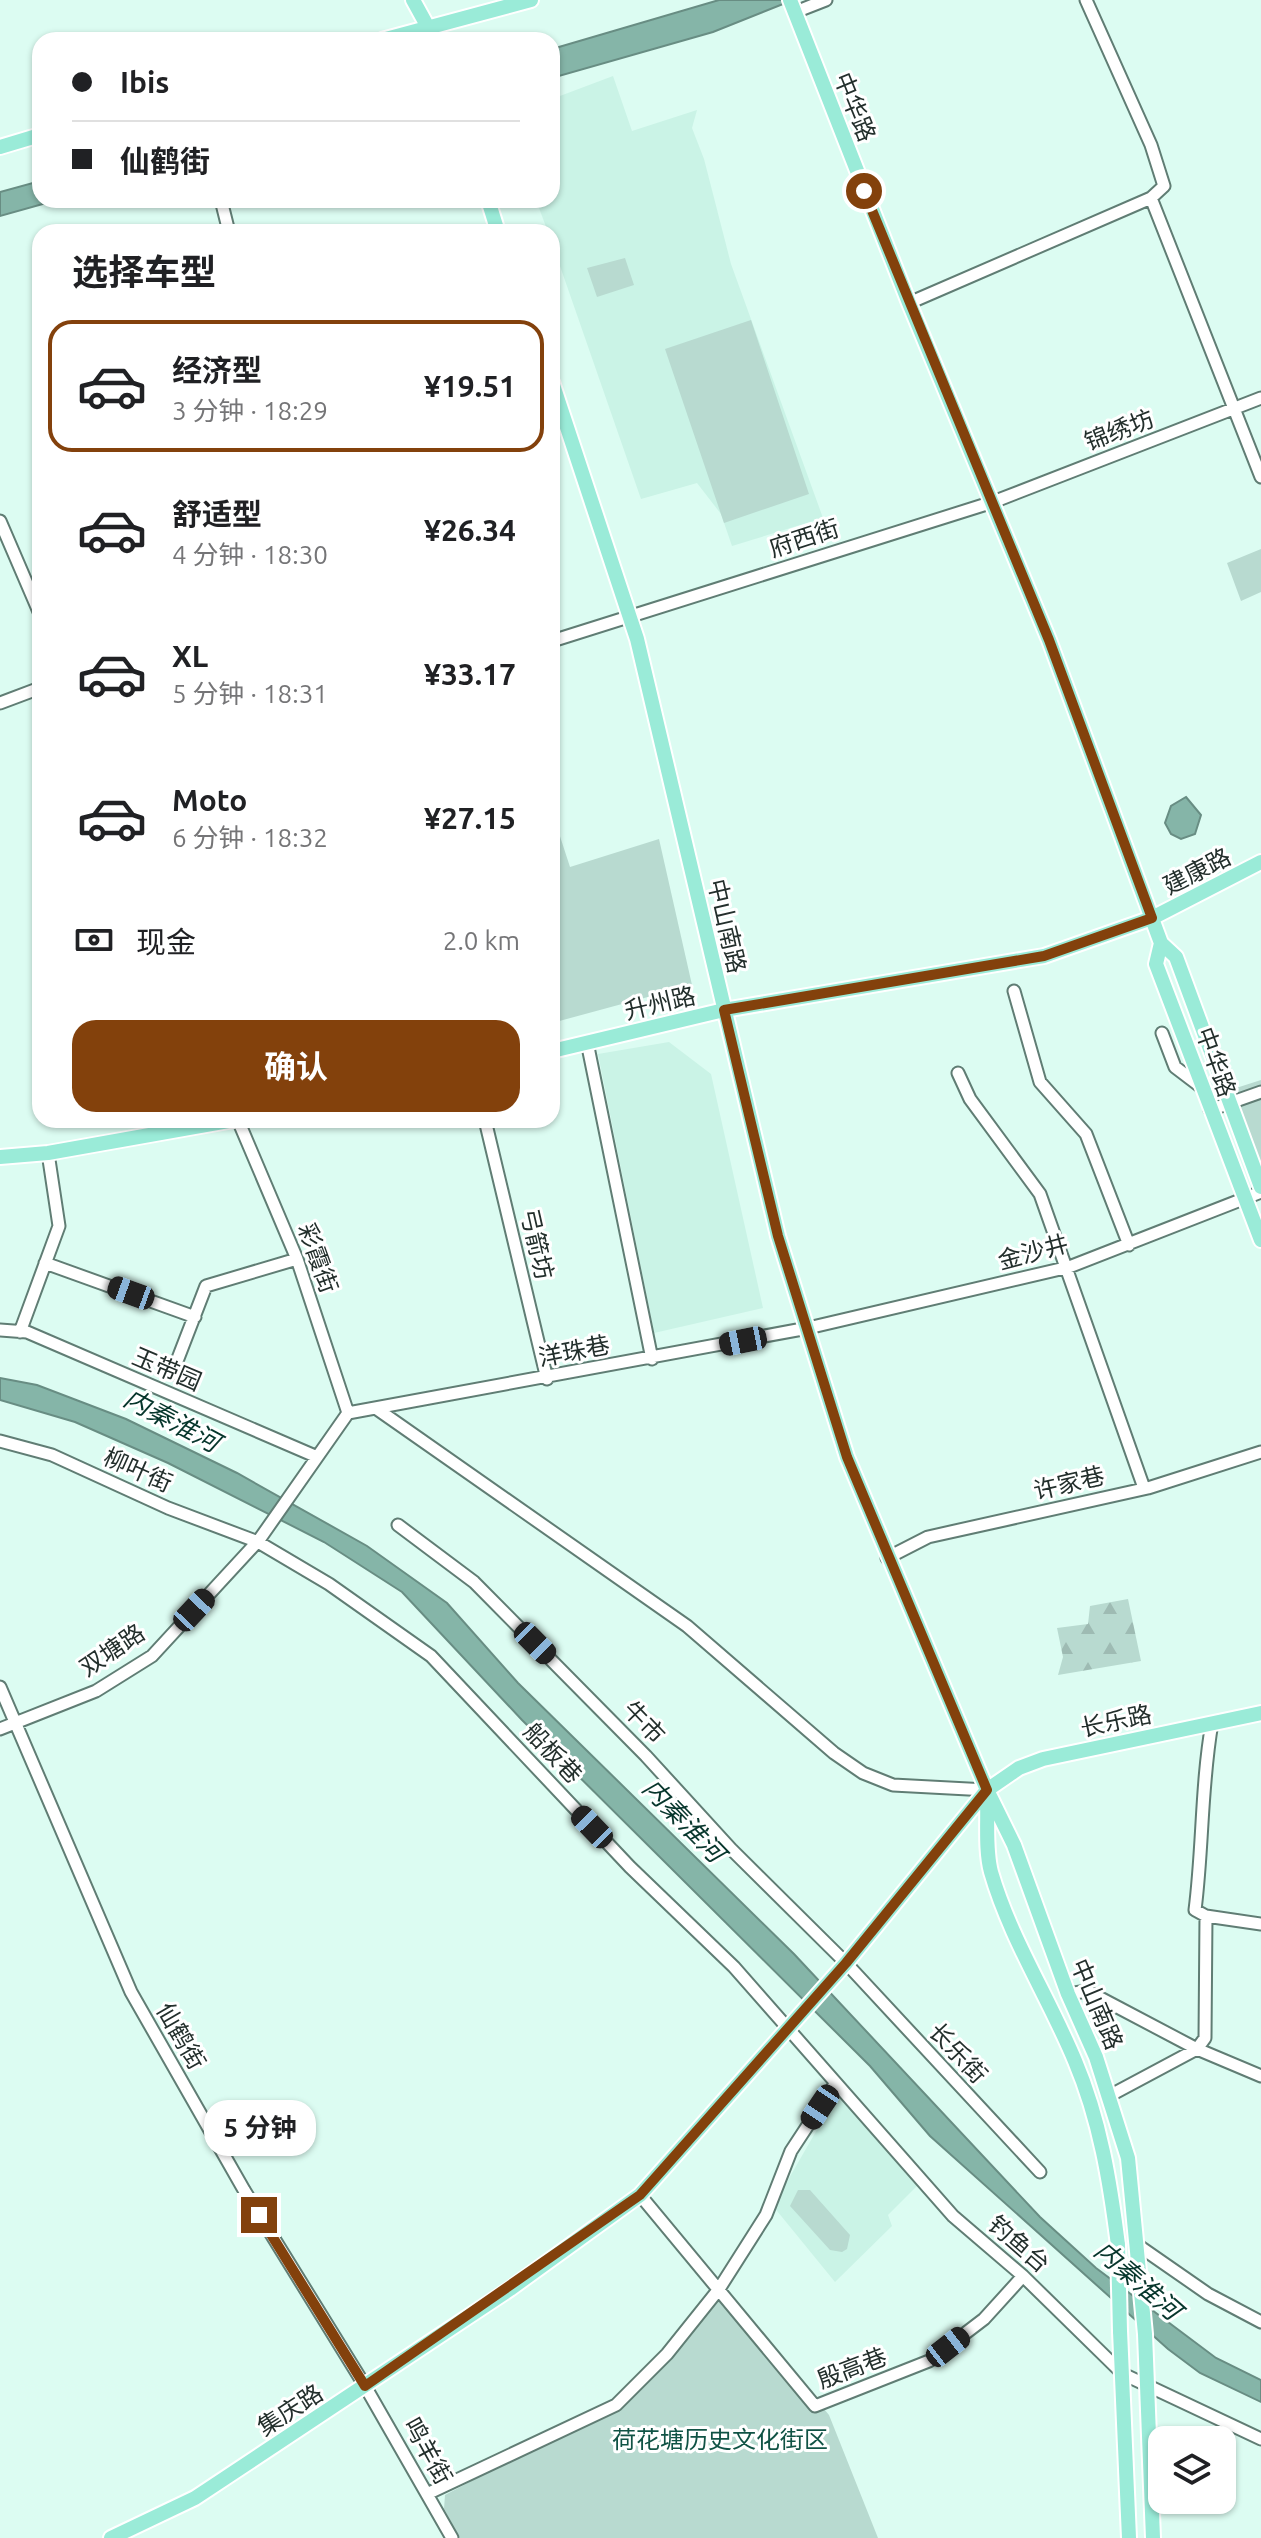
<!DOCTYPE html>
<html lang="zh">
<head>
<meta charset="utf-8">
<style>
  body { margin:0; font-family:Ubuntu,"Noto Sans SC",sans-serif; background:#f6f6f6; color:#202124; height:100vh; display:flex; flex-direction:column; font-size:30px; white-space:nowrap }
  * { box-sizing:border-box; margin:0 }
  p { font-size:26px; color:#757577 }
  .icon { flex:none; width:44px; height:44px; fill:none; stroke:currentColor; stroke-width:2; stroke-linecap:round; stroke-linejoin:round }
  .map { position:relative; flex:1; overflow:hidden }
  .side { position:absolute; left:32px; top:224px; width:528px; height:904px; display:flex; flex-direction:column; background:#fff; border-radius:24px; box-shadow:0 2px 6px #0004 }
  .side>* { flex:none }
  .hud { position:absolute; left:32px; top:32px; width:528px; height:176px; border-radius:24px; box-shadow:0 2px 6px #0004; display:grid; align-content:center; height:176px; padding:0 40px; background:#fff }
  .buttons { position:absolute; left:1148px; top:2426px; display:grid; gap:16px }
  .buttons a { display:grid; place-items:center; width:88px; height:88px; border-radius:16px; background:#fff; box-shadow:0 2px 6px #0004; font-size:40px }
  .end { position:absolute; width:36px; height:36px; margin:-18px; border:10px solid #83410c; background:#fff; box-shadow:0 0 0 4px #fff }
  .from { border-radius:50% }
  .bubble { position:absolute; height:56px; border-radius:24px; background:#fff; box-shadow:0 2px 6px #0004; font-size:26px; font-weight:700; line-height:56px; text-align:center }
  .car { position:absolute; width:24px; height:48px; margin:-24px -12px; border-radius:10px; box-shadow:0 0 6px 2px #0007; background:linear-gradient(#222 24%,#8ab4d8 0 40%,#222 0 76%,#8ab4d8 0 86%,#222 0) }
  .hud b { display:flex; align-items:center; gap:28px; height:76px; font-size:30px }
  .hud b+b { border-top:2px solid #e0e0e0 }
  .hud i { width:20px; height:20px; background:#202124 }
  ul { padding:0; list-style:none }
  li { display:flex; align-items:center; gap:24px; height:132px; margin:0 16px 12px; padding:0 24px; border:4px solid transparent; border-radius:24px }
  li div { flex:1 }
  li b { display:block; font-size:30px }
  li em { font-style:normal; font-weight:700 }
  li.selected { border-color:#83410c }
  li>.icon { width:72px; height:72px; stroke-width:1.5 }
  h2 { padding:0 40px; font-size:36px; line-height:96px }
  .pay { display:flex; align-items:center; gap:20px; height:88px; padding:0 40px; font-size:30px }
  .pay p { margin-inline-start:auto }
  .action { display:flex; gap:16px; margin-top:auto; padding:16px 40px }
  .action a { flex:1; height:92px; border-radius:24px; background:#83410c; color:#fff; font-size:32px; font-weight:700; line-height:92px; text-align:center }
  .map>svg:first-child { display:block }
  .built { fill:#caf3e6 }
  .green { fill:#b8dad0 }
  .forest { fill:url(#forest-firs) }
  .water { fill:#85b5a8; stroke:#688d83; stroke-width:2 }
  .lines { fill:none; stroke-linecap:round; stroke-linejoin:round }
  .minor-casing { stroke:#607d74; stroke-width:15 }
  .major-casing { stroke:#fff; stroke-width:18 }
  .minor { stroke:#fff; stroke-width:11 }
  .major { stroke:#9aebd8; stroke-width:14 }
  .major-bridge-casing { stroke:#fff; stroke-width:18; stroke-linecap:butt }
  .major-bridge { stroke:#9aebd8; stroke-width:14 }
  .route { stroke:#83410c; stroke-width:10 }
  .labels { text-anchor:middle; dominant-baseline:central; stroke-width:6; stroke-linejoin:round; paint-order:stroke }
  .street-label { font-size:24px; fill:#232f2c; stroke:#fff }
  .park-label { font-size:24px; fill:#105345; stroke:#fff }
  .water-label { font-size:26px; font-style:italic; fill:#07362c; stroke:#fff }
</style>
</head>
<body>
<div class="map">
<svg width="1261" height="2538" viewBox="0 0 1261 2538">
  <defs>
    <pattern id="forest-firs" width="22" height="20" patternUnits="userSpaceOnUse" patternTransform="scale(2)"><rect width="22" height="20" fill="#b8dad0"/><path d="M5 1l3.5 6h-7zM16 11l3.5 6h-7z" fill="#9ebbb3"/></pattern>
  </defs>
  <rect width="100%" height="100%" fill="#dcfcf2"/>
  <path class="built" d="M613,76L632,131L697,110L692,128L704,159L731,264L823,518L732,546L721,514L697,483L641,499L552,243V232H548L536,200H552V99Z
    M669,1042L711,1074L763,1308L654,1333L598,1054Z
    M837,2095L919,2184L888,2215L892,2226L835,2282L773,2206Z"/>
  <path class="green" d="M625,258L634,285L597,297L587,268Z
    M751,320L809,494L724,523L665,349Z
    M1261,549V592L1241,601L1227,563Z
    M556,824L570,867L659,839L692,985L552,1023V825Z
    M1261,1080V1194L1233,1089Z
    M798,2190H810L850,2235L847,2249L842,2252L830,2250L790,2206Z
    M726,2290L829,2415L878,2538H460L444,2509L445,2495L616,2405Z"/>
  <path class="forest" d="M1128,1599L1141,1661L1058,1675L1063,1657L1057,1628L1088,1624L1090,1606Z"/>
  <path class="water" d="M719,0H793L713,32L552,78V49Z
    M40,181V200H57L0,216V192Z
    M1186,797L1201,815L1195,834L1181,839L1171,834L1165,823L1171,806Z
    M0,1378L37,1385L126,1419L237,1473L367,1546L447,1603L518,1683L794,1954L1040,2217L1096,2268L1216,2358L1261,2380V2402L1200,2373L1168,2349L930,2136L870,2066L522,1720L402,1592L324,1542L168,1463L75,1422L0,1400Z"/>
  <g class="lines">
    <defs>
      <path id="minor" d="M803,9L826,0
        M1151,198L1261,477
        M221,200L229,232
        M909,303L1151,198L1164,186L1151,145L1086,0
        M0,521L40,614
        M552,641L993,502L1261,398
        M0,703L40,688
        M1014,991L1040,1082L1086,1134L1129,1245
        M1162,1033L1175,1067L1200,1086
        M587,1042L652,1359
        M958,1073L970,1099L1040,1194L1144,1488
        M1210,1110L1261,1092
        M238,1120L297,1259L348,1413
        M485,1120L547,1379
        M45,1263L195,1317
        M0,1330L27,1332L315,1456
        M20,1332L59,1226L48,1153
        M172,1374L206,1286L297,1259
        M377,1409L687,1626L834,1753L863,1773L893,1785L987,1790
        M348,1413L808,1328L1069,1267L1261,1192
        M0,1441L52,1455L168,1508L258,1542L329,1584L431,1656L630,1867L734,1967L953,2216L1023,2276L1123,2374L1261,2439
        M398,1525L474,1582L646,1756L731,1849L846,1963L1040,2172
        M887,1558L928,1537L1148,1488L1261,1452
        M0,1687L131,1992L244,2190L365,2386L452,2538
        M0,1729L96,1691L152,1656L259,1540L348,1413
        M1206,1916L1195,1910C1203,1848 1201,1785 1212,1723
        M1068,1994L1087,1991L1197,2049L1205,2038L1206,1916L1261,1924
        M1109,2096L1197,2049L1261,2076
        M640,2195L815,2406L929,2361L984,2319L1023,2276
        M1136,2244L1208,2294L1261,2322
        M427,2494L616,2405L667,2354L719,2289L766,2215L791,2151L835,2084"/>
      <path id="major" d="M413,0L435,40
        M790,0L909,303L1049,640L1161,943L1156,964L1261,1240
        M382,40L531,0
        M0,147L40,135
        M488,200L498,232
        M552,382L637,639L778,1236L847,1457L987,1790L1014,1845L1068,1994L1096,2057L1128,2158L1145,2334L1153,2538
        M1161,943L1176,957L1261,1187
        M552,1051L724,1010L1044,956L1152,918L1261,862
        M0,1157L48,1153L234,1120
        M987,1799C988,1821 985,1850 991,1872C1010,1938 1049,1998 1075,2061C1100,2120 1110,2182 1118,2245
        M1120,2331L1129,2538
        M111,2538L195,2498L510,2289L640,2195L846,1963L987,1790L1019,1768L1043,1759L1261,1713"/>
    </defs>
    <use href="#minor" class="minor-casing"/>
    <use href="#major" class="major-casing"/>
    <use href="#minor" class="minor"/>
    <use href="#major" class="major"/>
    <defs>
      <path id="major-bridge" d="M1118,2245L1120,2331"/>
    </defs>
    <use href="#major-bridge" class="major-bridge-casing"/>
    <use href="#major-bridge" class="major-bridge"/>
  </g>
  <g class="lines">
    <path class="route" d="M259,2215L365,2386L640,2195L846,1963L987,1790L847,1457L778,1236L724,1010L1044,956L1152,918L1049,640L864,191"/>
  </g>
  <g class="labels">
    <g class="street-label">
      <text transform="translate(855 107) rotate(68)">中华路</text>
      <text transform="translate(1119 430) rotate(-21)">锦绣坊</text>
      <text transform="translate(804 538) rotate(-18)">府西街</text>
      <text transform="translate(1197 871) rotate(-27)">建康路</text>
      <text transform="translate(727 926) rotate(77)">中山南路</text>
      <text transform="translate(660 1003) rotate(-13)">升州路</text>
      <text transform="translate(1216 1062) rotate(70)">中华路</text>
      <text transform="translate(537 1244) rotate(77)">弓箭坊</text>
      <text transform="translate(1033 1252) rotate(-15)">金沙井</text>
      <text transform="translate(318 1258) rotate(70)">彩霞街</text>
      <text transform="translate(574 1351) rotate(-11)">洋珠巷</text>
      <text transform="translate(167 1369) rotate(23)">玉带园</text>
      <text transform="translate(138 1470) rotate(24)">柳叶街</text>
      <text transform="translate(1069 1483) rotate(-13)">许家巷</text>
      <text transform="translate(112 1650) rotate(-34)">双塘路</text>
      <text transform="translate(1116 1721) rotate(-12)">长乐路</text>
      <text transform="translate(644 1722) rotate(46)">牛市</text>
      <text transform="translate(553 1753) rotate(47)">船板巷</text>
      <text transform="translate(1097 2004) rotate(67)">中山南路</text>
      <text transform="translate(181 2036) rotate(60)">仙鹤街</text>
      <text transform="translate(958 2053) rotate(47)">长乐街</text>
      <text transform="translate(1019 2244) rotate(41)">钓鱼台</text>
      <text transform="translate(852 2368) rotate(-21)">殷高巷</text>
      <text transform="translate(290 2410) rotate(-33)">集庆路</text>
      <text transform="translate(428 2451) rotate(61)">鸣羊街</text>
    </g>
    <g class="park-label">
      <text x="720" y="2439">荷花塘历史文化街区</text>
    </g>
    <g class="water-label">
      <text transform="translate(172 1420) rotate(28)">内秦淮河</text>
      <text transform="translate(684 1820) rotate(46)">内秦淮河</text>
      <text transform="translate(1138 2280) rotate(41)">内秦淮河</text>
    </g>
  </g>
</svg>
<div class="buttons">
<a><svg class="icon" aria-label="layers" viewBox="0 0 24 24"><path d="M12 4l9 5-9 5-9-5zM3 14l9 5 9-5"/></svg></a>
</div>
<i class="end from" style="left:864px;top:191px"></i>
<i class="end" style="left:259px;top:2215px"></i>
<div class="bubble" style="left:204px;top:2100px;width:112px">5 分钟</div>
<i class="car" style="left:131px;top:1293px;rotate:290deg"></i>
<i class="car" style="left:743px;top:1341px;rotate:259deg"></i>
<i class="car" style="left:194px;top:1610px;rotate:43deg"></i>
<i class="car" style="left:535px;top:1643px;rotate:135deg"></i>
<i class="car" style="left:592px;top:1827px;rotate:316deg"></i>
<i class="car" style="left:820px;top:2107px;rotate:214deg"></i>
<i class="car" style="left:948px;top:2347px;rotate:52deg"></i>
<div class="hud">
<b><i class="from"></i>Ibis</b>
<b><i></i>仙鹤街</b>
</div>
<section class="side">
<h2>选择车型</h2>
<ul>
<li class="selected"><svg class="icon" aria-label="car" viewBox="0 0 24 24"><path d="M5 17H2v-5l4-1 3-4h7l3 4 3 1v5h-3M9 17h6M6 11h13"/><circle cx="7" cy="17" r="2"/><circle cx="17" cy="17" r="2"/></svg><div><b>经济型</b><p>3 分钟 · 18:29</p></div><em>¥19.51</em></li>
<li><svg class="icon" aria-label="car" viewBox="0 0 24 24"><path d="M5 17H2v-5l4-1 3-4h7l3 4 3 1v5h-3M9 17h6M6 11h13"/><circle cx="7" cy="17" r="2"/><circle cx="17" cy="17" r="2"/></svg><div><b>舒适型</b><p>4 分钟 · 18:30</p></div><em>¥26.34</em></li>
<li><svg class="icon" aria-label="car" viewBox="0 0 24 24"><path d="M5 17H2v-5l4-1 3-4h7l3 4 3 1v5h-3M9 17h6M6 11h13"/><circle cx="7" cy="17" r="2"/><circle cx="17" cy="17" r="2"/></svg><div><b>XL</b><p>5 分钟 · 18:31</p></div><em>¥33.17</em></li>
<li><svg class="icon" aria-label="car" viewBox="0 0 24 24"><path d="M5 17H2v-5l4-1 3-4h7l3 4 3 1v5h-3M9 17h6M6 11h13"/><circle cx="7" cy="17" r="2"/><circle cx="17" cy="17" r="2"/></svg><div><b>Moto</b><p>6 分钟 · 18:32</p></div><em>¥27.15</em></li>
</ul>
<div class="pay"><svg class="icon" aria-label="cash" viewBox="0 0 24 24"><path d="M3 7h18v10H3z"/><circle cx="12" cy="12" r="2"/></svg>现金<p>2.0 km</p></div>
<div class="action"><a>确认</a></div>
</section>
</div>
</body>
</html>
